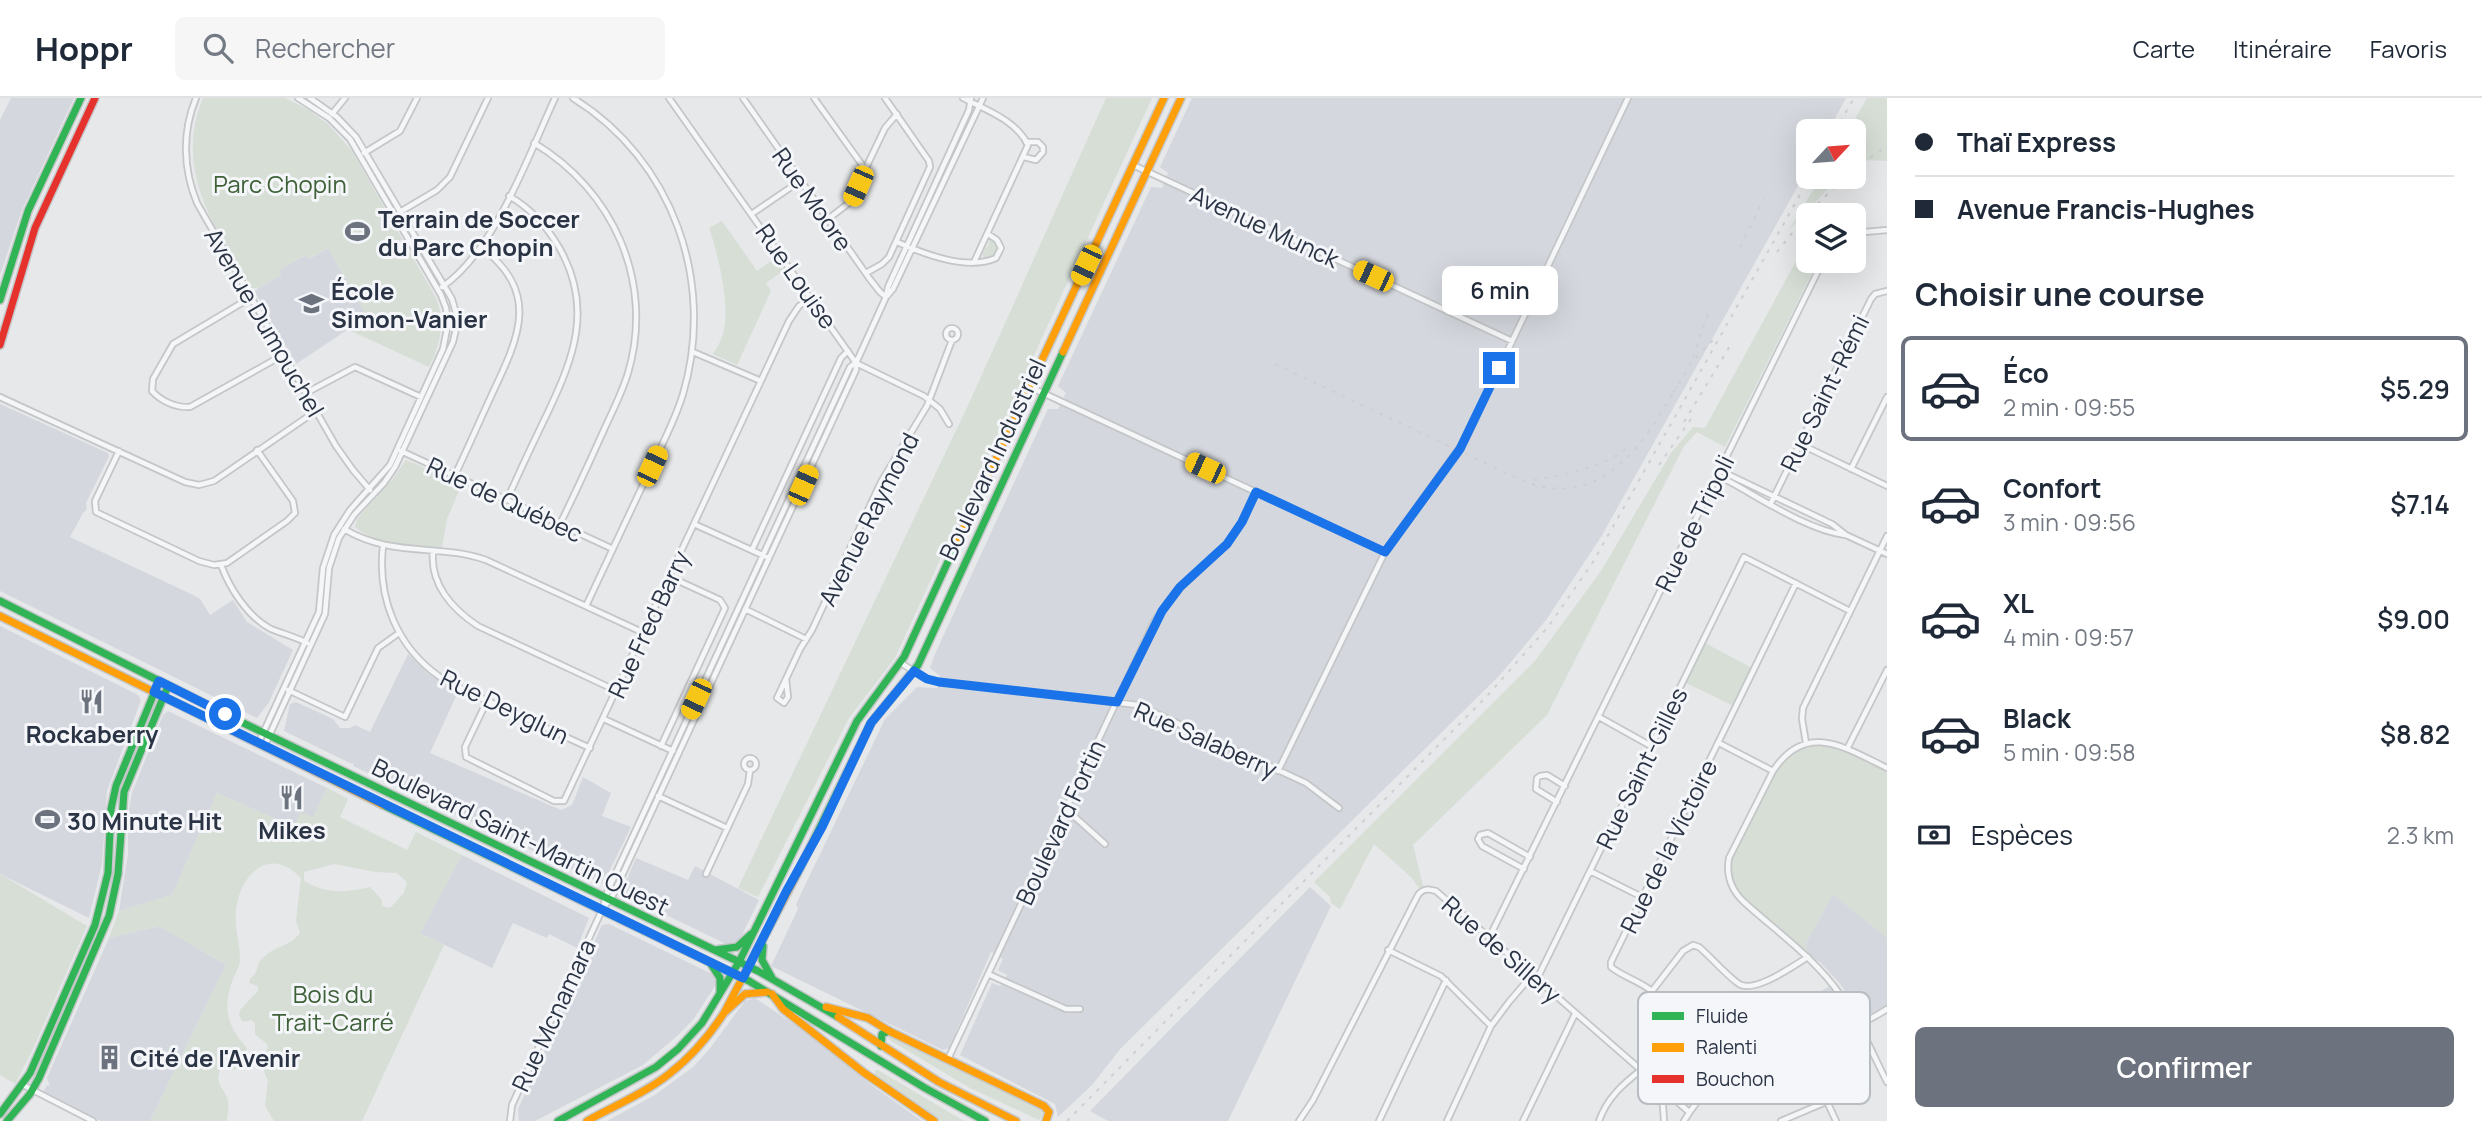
<!DOCTYPE html>
<html lang="fr">
<head>
<meta charset="utf-8">
<style>
  body { margin:0; font-family:Manrope,sans-serif; background:#f6f6f7; color:#1f2937; height:100vh; display:flex; flex-direction:column; font-size:26px; white-space:nowrap }
  * { box-sizing:border-box; margin:0 }
  p { font-size:23px; color:#747a83 }
  .icon { flex:none; width:38px; height:38px; fill:none; stroke:currentColor; stroke-width:2; stroke-linecap:round; stroke-linejoin:round }
  .map { position:relative; flex:1; overflow:hidden }
  .details { display:flex; flex-direction:column; background:#fff; width:595px }
  .details>* { flex:none }
  .banner { display:grid; align-content:center; height:154px; padding:0 28px; background:#fff }
  .needle { width:46px; rotate:64deg }
  .controls { position:absolute; left:1796px; top:21px; display:grid; gap:14px }
  .controls a { display:grid; place-items:center; width:70px; height:70px; border-radius:10px; background:#fff; box-shadow:0 7px 28px #0002; font-size:35px }
  .end { position:absolute; width:32px; height:32px; margin:-16px; border:9px solid #1a73e8; background:#fff; box-shadow:0 0 0 4px #fff }
  .from { border-radius:50% }
  .bubble { position:absolute; height:49px; border-radius:10px; background:#fff; box-shadow:0 7px 28px #0002; font-size:23px; font-weight:600; line-height:49px; text-align:center }
  .car { position:absolute; width:21px; height:42px; margin:-21px -10px; border-radius:9px; box-shadow:0 0 5px 2px #0007; background:linear-gradient(#f5c518 24%,#345 0 40%,#f5c518 0 76%,#345 0 86%,#f5c518 0) }
  .banner b { display:flex; align-items:center; gap:24px; height:66px; font-size:26px }
  .banner b+b { border-top:2px solid #e0e1e3 }
  .banner i { width:18px; height:18px; background:#1f2937 }
  ul { padding:0; list-style:none }
  li { display:flex; align-items:center; gap:21px; height:105px; margin:0 14px 10px; padding:0 14px; border:4px solid transparent; border-radius:10px }
  li div { flex:1 }
  li b { display:block; font-size:26px }
  li em { font-style:normal; font-weight:600 }
  li.active { border-color:#6c737f }
  li>.icon { width:63px; height:63px; stroke-width:1.5 }
  h2 { padding:0 28px; font-size:32px; line-height:84px }
  .pay { display:flex; align-items:center; gap:18px; height:77px; padding:0 28px; font-size:26px }
  .pay p { margin-inline-start:auto }
  .action { display:flex; gap:14px; margin-top:auto; padding:14px 28px }
  .action a { flex:1; height:80px; border-radius:10px; background:#6c737f; color:#fff; font-size:28px; font-weight:600; line-height:80px; text-align:center }
  header { display:flex; align-items:center; gap:42px; box-sizing:border-box; height:98px; padding:0 35px; background:#fff; border-bottom:2px solid #e0e1e3 }
  header strong { font-size:33px }
  nav { display:flex; gap:38px; margin-inline-start:auto; font-size:24px }
  .search { width:490px; height:63px; background:#f6f6f7; display:flex; align-items:center; gap:18px; box-sizing:border-box; padding:0 24px; border-radius:10px; color:#747a83; font-size:26px }
  main { display:flex; flex:1; min-height:0 }
  .map>svg:first-child { display:block }
  .built { fill:#d4d7dd }
  .green { fill:#d6ded6; fill-rule:evenodd }
  .lines { fill:none; stroke-linecap:round; stroke-linejoin:round }
  .street-casing { stroke:#c4c6c8; stroke-width:8 }
  .fast-casing { stroke:#c4c6c8; stroke-width:10 }
  .slow-casing { stroke:#c4c6c8; stroke-width:10 }
  .jam-casing { stroke:#c4c6c8; stroke-width:10 }
  .street { stroke:#f5f6f7; stroke-width:4.5 }
  .fast { stroke:#30b455; stroke-width:7 }
  .slow { stroke:#ff9f0a; stroke-width:7 }
  .jam { stroke:#e5322d; stroke-width:7 }
  .rail { stroke:#cecfd2; stroke-width:2; stroke-dasharray:3.5 7; stroke-linecap:butt }
  .route { stroke:#1a73e8; stroke-width:9 }
  .labels { text-anchor:middle; dominant-baseline:central; stroke-width:6; stroke-linejoin:round; paint-order:stroke }
  .park-label { font-size:24px; fill:#3f6138; stroke:#f4f6f9 }
  .street-label { font-size:24px; fill:#2b3445; stroke:#f4f6f9 }
  .poi-label { font-size:24px; font-weight:bold; fill:#2b3445; stroke:#f4f6f9; text-anchor:start }
  .key { fill:#f4f6f9; stroke:#b8bcc3; stroke-width:2 }
  .key-label { font-size:19px; fill:#2b3445 }
</style>
</head>
<body>
<header>
<strong>Hoppr</strong>
<div class="search"><svg class="icon" aria-label="search" viewBox="0 0 24 24"><circle cx="10" cy="10" r="6"/><path d="M15 15l6 6"/></svg>Rechercher</div>
<nav><a>Carte</a><a>Itinéraire</a><a>Favoris</a></nav>
</header>
<main>
<div class="map">
<svg width="1887" height="1023" viewBox="0 0 1887 1023">
  <rect width="100%" height="100%" fill="#e6e8ea"/>
  <path class="built" d="M11,0H74L22,112L0,177V22Z
    M1192,0H1846L1828,33H1808V70L1601,439L1546,522L1500,577L1121,950L1092,987L1058,1019L1055,1006L960,957L992,885L1000,888L1007,877L998,872L1003,861L991,854L949,950L943,952L771,868L798,811L796,806L885,621L917,589L937,590L940,578L930,570L935,556L1048,311H1058L1066,295L1058,288L1151,89L1162,90L1168,75L1160,69Z
    M328,150L368,220L353,234L347,232L296,266L254,193L281,177L279,172L306,157L309,161Z
    M0,306L108,355L109,358L86,405L87,411L83,415L70,439L193,497L200,501L210,517L233,502L247,524L293,552L269,604L257,620L0,493Z
    M0,528L138,597L141,602L107,693L102,766L89,820L0,776Z
    M408,556L429,576L458,594L430,655L561,712L572,707L583,679L611,695L602,718L631,729L603,786L353,668L354,664L352,666L284,633L290,606L296,604L333,621L340,630H350L355,627L370,634Z
    M168,613L327,690L313,720L294,729L217,695L172,797L119,813L128,756V717L132,695L163,617Z
    M462,757L589,820L577,850L549,836L547,840L513,825L492,870L420,835Z
    M636,760L688,782L695,768L759,802L740,841L728,847L621,795Z
    M1310,789L1331,808L1228,1023H1108L1090,1013Z
    M1833,796L1887,840V907L1863,922L1841,887L1820,864L1808,859L1806,845Z
    M609,826L710,875L715,880V888L693,922L677,938L643,967L535,1023H519L518,1011L602,827Z
    M160,828L226,867L150,1023H101L43,994L47,987L50,988L47,980L109,840Z
    M1830,888L1852,922L1819,932L1803,903Z
    M755,900L794,926L877,991L922,1023H607L655,997L693,969L708,953L745,903Z"/>
  <path class="green" d="M203,0H285L309,12L328,26L352,53L436,200C446,225 440,246 429,269L353,234L368,220L328,150L308,161L305,157L279,172L281,177L259,190H252C215,131 173,72 203,0Z
    M1106,0H1152L895,560L849,620L758,799L738,790L971,301Z
    M1867,0H1887V63L1859,62L1853,66V33H1848Z
    M1821,79H1839L1789,132Z
    M722,123L757,173L777,159L786,171L766,185L771,193L737,267L713,256C717,250 721,243 723,236C731,211 718,154 709,130Z
    M1808,141V163H1818L1725,349L1697,334L1684,348L1547,617L1413,747L1424,792L1421,793L1412,780L1374,746L1340,811L1331,805L1330,799L1314,784L1535,563L1601,473L1671,355L1693,329L1705,330Z
    M989,142L993,143L998,150L993,159L985,161L982,157L986,149H988Z
    M406,362L462,386L447,421L442,449C414,447 378,449 355,429L357,421L392,382Z
    M1703,544L1754,571L1736,609L1684,584Z
    M1823,643L1887,670V840L1833,796L1806,845L1808,859L1740,801L1729,782V760L1773,673L1794,650Z
    M327,690L348,701L340,719L407,752L416,734L462,757L420,835L444,847L362,1023H274L265,1008L268,982C260,972 266,959 268,947L255,936V925L251,922L243,924L239,918L240,912L258,893V888L249,885C252,875 248,884 255,876C258,871 257,865 262,861C273,848 290,849 300,835L296,823L301,780C270,747 240,776 236,812C234,829 240,844 240,861C240,868 236,874 233,881C222,910 227,928 247,950L238,970L232,972L227,967L221,969C214,987 222,986 227,1000C230,1005 227,1017 227,1023H150L226,867L160,828L109,840L119,813L172,797L217,695L294,729L300,714L313,719ZM334,766L376,774L397,775L407,784L404,795L390,810L382,808V802L370,789C345,795 327,796 304,783V774Z
    M0,776L87,828L32,953L15,986L0,977Z
    M892,937L1041,1009L1043,1017L1039,1022L970,990L888,941Z
    M875,972H878L964,1023H940L875,977Z"/>
  <g class="lines">
    <defs>
      <path id="street" d="M196,0C182,34 183,71 197,105L336,348L353,372L370,392
        M573,0C673,62 716,184 683,296C675,323 661,348 649,374C628,419 607,463 586,508
        M669,0L856,265L924,298L940,311L949,326
        M743,0L869,180L880,194L886,199
        M814,0L865,71
        M963,0C986,12 1016,22 1028,47L975,162
        M332,16L345,0
        M534,45C613,92 655,184 628,275C622,295 612,314 603,334C589,365 575,396 560,426
        M364,55L400,33L417,0
        M1024,59L1036,62L1043,54V49L1038,44H1026
        M1133,67L1512,243
        M400,114L437,92L450,79L488,0
        M753,115L800,83
        M828,121L849,105L885,30L897,16
        M1853,135L1887,132
        M897,144C924,156 967,173 996,160L1001,150L997,142L988,136
        M866,175L882,166L889,159L930,69L929,63L885,0
        M442,189C495,153 528,58 555,0
        M887,198L893,191L983,0
        M250,200L173,246L153,281L152,293C161,303 176,310 190,309L283,257
        M946 236a6 6 0 1 1 12 0a6 6 0 1 1-12 0Z
        M693,254L761,283
        M1030,289L1385,454
        M306,295L355,269L421,299
        M0,299L185,384L199,387L214,383L316,313
        M1800,346L1887,388
        M119,353L95,403L96,414L199,463L214,467L227,465L287,423L295,415L293,403L257,352
        M401,353L613,451
        M1851,371L1887,299
        M1719,372L1832,426L1846,437L1887,456
        M455,377C468,350 480,322 493,294C520,237 540,194 481,149
        M1717,377C1755,396 1803,431 1845,437
        M507,402C520,372 534,343 548,314C574,259 593,210 560,151C548,130 530,110 509,98
        M1770,407L1871,201L1875,196L1887,193
        M694,426L769,460
        M344,431C393,460 436,445 486,462L644,535
        M383,448C377,500 397,549 440,579C459,591 482,600 503,610C532,623 561,637 590,650
        M752,452L841,260L848,253
        M433,454C430,486 452,511 478,528L617,593
        M221,467C230,491 248,519 271,531C283,536 296,539 307,545
        M745,511L806,541
        M901,565L924,580L938,584L1138,607L1306,685L1339,710
        M786,581L788,599L784,605L777,600L800,551L812,532L881,384L927,308L952,242
        M288,592L345,619L378,550L399,535
        M487,603L465,649L466,659L554,703H564L789,223L799,208L812,199
        M1599,619L1651,648
        M604,621L673,653
        M1719,645L1773,673
        M1806,645L1802,621L1803,610L1887,438
        M258,646L319,514L323,470L334,437L350,412L390,367L443,251L448,226L446,210L441,197L350,41L329,20L298,0
        M661,648L725,510L720,502L670,479
        M264,649L325,516L329,470L339,440L354,417L384,385L395,369L453,244L458,222L452,201L356,39L337,19L310,0
        M1847,651L1887,572
        M744 666a6 6 0 1 1 12 0a6 6 0 1 1-12 0Z
        M1887,670C1844,649 1806,623 1773,673L1729,760C1726,777 1731,792 1744,804C1777,834 1815,860 1841,898C1860,924 1872,955 1887,984
        M1278,673L1387,450L1465,342L1628,0
        M658,698L727,730
        M1557,704L1536,691L1537,680L1540,678L1547,677L1565,688
        M1066,711L1105,746
        M1524,771L1482,748L1478,741L1480,737L1488,735L1530,759
        M1590,773L1642,799
        M706,776L748,686L750,672
        M602,812L613,797L856,272V265L886,199L888,189L969,12L971,0
        M1489,840L1823,163
        M1388,852L1441,878L1491,928
        M988,876L1066,911H1080
        M1537,881L1744,459L1850,513
        M1652,893L1683,853L1693,847L1699,849C1712,860 1725,876 1739,886C1755,896 1794,867 1808,859
        M1800,945L1836,1023
        M948,961L1155,522L1180,490L1227,446L1242,424L1256,394
        M1726,975C1705,944 1682,917 1653,894C1640,883 1623,879 1611,869V864L1796,485
        M1654,986L1663,1008L1664,1023
        M23,987L93,1023
        M510,1023L512,1007L602,812L608,792L850,269L855,265
        M1299,1023L1313,1002L1418,797C1423,790 1429,791 1436,793L1689,1014
        M1379,1023L1446,882
        M1447,1023L1491,928L1509,904L1532,877
        M1523,1023L1575,916
        M1599,1023C1607,1000 1623,986 1641,972
        M1684,1023C1738,933 1813,960 1887,911
        M1781,1023L1826,1004"/>
      <path id="fast" d="M0,202L28,113L81,0
        M0,503L231,619L758,873L838,919
        M383,707L749,883L925,990L985,1023
        M797,776L871,625L918,567L1063,254
        M763,848L762,862L772,880
        M715,852L737,849L751,836
        M711,866L720,880V894
        M881,948L882,936L889,933
        M0,1016L30,975L95,827L108,775L111,711L116,688L159,583
        M7,1023L30,996L39,980L109,818L118,776L124,694L168,588
        M558,1023L656,969L678,951L702,925L739,864L857,623L904,559L958,442"/>
      <path id="slow" d="M1063,254L1181,0
        M958,442L1164,0
        M0,518L383,707
        M772,896L783,911L863,974L934,1023
        M826,909L868,920L889,933L1044,1008L1049,1014L1046,1023
        M724,915L745,896L767,894
        M838,919L939,984L1016,1023
        M587,1023C614,1008 645,995 669,976C691,959 709,938 724,915L797,776"/>
      <path id="jam" d="M0,247L35,130L95,0"/>
    </defs>
    <use href="#street" class="street-casing"/>
    <use href="#fast" class="fast-casing"/>
    <use href="#slow" class="slow-casing"/>
    <use href="#jam" class="jam-casing"/>
    <use href="#street" class="street"/>
    <use href="#fast" class="fast"/>
    <use href="#slow" class="slow"/>
    <use href="#jam" class="jam"/>
    <path class="rail" d="M1835,33L1854,0
      M1853,72L1887,48
      M1740,149L1764,101
      M1777,154L1808,115L1845,79
      M1693,259L1709,213
      M1275,266L1521,382C1599,415 1644,347 1677,288
      M1673,295L1691,265L1713,242
      M1684,324L1733,243
      M1659,367L1693,318
      M1534,382C1568,376 1598,371 1626,351
      M1067,1023L1487,598L1548,529L1593,464L1810,79"/>
  </g>
  <g class="lines">
    <path class="route" d="M225,616L159,583L154,594L743,880L786,794L822,729L871,625L914,573L927,581L939,584L1117,604L1162,513L1180,489L1227,446L1242,424L1256,394L1385,454L1460,351L1499,270"/>
  </g>
  <defs>
    <symbol id="stadium-bare" viewBox="-9 -9 18 18"><path d="M0-5a6.5 5 0 1 0 0 10a6.5 5 0 1 0 0-10ZM-3.5-1.8h7v3.6h-7Z" fill="#6c737f" stroke="#f4f6f9" stroke-width="2.5" paint-order="stroke"/></symbol>
    <symbol id="school-bare" viewBox="-9 -9 18 18"><path d="M0-5L7-2L0 1L-7-2ZM-4 1L0 2.5L4 1V4Q0 6-4 4Z" fill="#6c737f" stroke="#f4f6f9" stroke-width="2.5" paint-order="stroke"/></symbol>
    <symbol id="restaurant-bare" viewBox="-9 -9 18 18"><path d="M-5-6h1v4h1v-4h1v4h1v-4h1v5L-1.5 .5V6h-2V.5L-5-1ZM5-6V6H3V1.5H1.5Q1.5-4 5-6Z" fill="#6c737f" stroke="#f4f6f9" stroke-width="2.5" paint-order="stroke"/></symbol>
    <symbol id="building-bare" viewBox="-9 -9 18 18"><path d="M-4-6H4V6H1V3H-1V6H-4ZM-2.5-4.3h1.7v1.8h-1.7ZM.8-4.3h1.7v1.8H.8ZM-2.5-1h1.7V.8h-1.7ZM.8-1h1.7V.8H.8Z" fill="#6c737f" stroke="#f4f6f9" stroke-width="2.5" paint-order="stroke"/></symbol>
  </defs>
  <g fill-rule="evenodd">
    <use href="#stadium-bare" x="340" y="116" width="35" height="35"/>
    <use href="#school-bare" x="294" y="188" width="35" height="35"/>
    <use href="#restaurant-bare" x="74" y="586" width="35" height="35"/>
    <use href="#restaurant-bare" x="274" y="682" width="35" height="35"/>
    <use href="#stadium-bare" x="30" y="704" width="35" height="35"/>
    <use href="#building-bare" x="92" y="942" width="35" height="35"/>
  </g>
  <g class="labels">
    <g class="park-label">
      <text x="280" y="85">Parc Chopin</text>
      <text x="333" y="895">Bois du<tspan x="333" dy="28">Trait-Carré</tspan></text>
    </g>
    <g class="street-label">
      <text transform="translate(813 101) rotate(55)">Rue Moore</text>
      <text transform="translate(1265 128) rotate(25)">Avenue Munck</text>
      <text transform="translate(797 178) rotate(55)">Rue Louise</text>
      <text transform="translate(265 224) rotate(60)">Avenue Dumouchel</text>
      <text transform="translate(1824 295) rotate(-64)">Rue Saint-Rémi</text>
      <text transform="translate(992 361) rotate(-65)">Boulevard Industriel</text>
      <text transform="translate(505 401) rotate(25)">Rue de Québec</text>
      <text transform="translate(868 421) rotate(-63)">Avenue Raymond</text>
      <text transform="translate(1694 425) rotate(-64)">Rue de Tripoli</text>
      <text transform="translate(648 526) rotate(-65)">Rue Fred Barry</text>
      <text transform="translate(505 608) rotate(26)">Rue Deyglun</text>
      <text transform="translate(1206 641) rotate(24)">Rue Salaberry</text>
      <text transform="translate(1641 670) rotate(-64)">Rue Saint-Gilles</text>
      <text transform="translate(1060 724) rotate(-65)">Boulevard Fortin</text>
      <text transform="translate(521 738) rotate(26)">Boulevard Saint-Martin Ouest</text>
      <text transform="translate(1668 748) rotate(-64)">Rue de la Victoire</text>
      <text transform="translate(1502 851) rotate(41)">Rue de Sillery</text>
      <text transform="translate(553 917) rotate(-65)">Rue Mcnamara</text>
    </g>
    <g class="poi-label">
      <text x="378" y="120">Terrain de Soccer<tspan x="378" dy="28">du Parc Chopin</tspan></text>
      <text x="331" y="192">École<tspan x="331" dy="28">Simon-Vanier</tspan></text>
      <text x="92" y="635" text-anchor="middle">Rockaberry</text>
      <text x="67" y="722">30 Minute Hit</text>
      <text x="292" y="731" text-anchor="middle">Mikes</text>
      <text x="130" y="959">Cité de l'Avenir</text>
    </g>
  </g>
  <rect x="1638" y="894" width="232" height="112" rx="10" class="key"/>
  <rect x="1652" y="914" width="32" height="8" fill="#30b455"/>
  <rect x="1652" y="945" width="32" height="9" fill="#ff9f0a"/>
  <rect x="1652" y="977" width="32" height="8" fill="#e5322d"/>
  <g class="key-label">
    <text x="1696" y="925">Fluide</text>
    <text x="1696" y="956">Ralenti</text>
    <text x="1696" y="988">Bouchon</text>
  </g>
</svg>
<div class="controls">
<a><svg class="needle" viewBox="-14 -14 28 28"><path d="M0-13l5 13h-10z" fill="#e53935"/><path d="M0 13l5-13h-10z" fill="#747a83"/></svg></a>
<a><svg class="icon" aria-label="layers" viewBox="0 0 24 24"><path d="M12 4l9 5-9 5-9-5zM3 14l9 5 9-5"/></svg></a>
</div>
<i class="end from" style="left:225px;top:616px"></i>
<i class="end" style="left:1499px;top:270px"></i>
<div class="bubble" style="left:1442px;top:168px;width:116px">6 min</div>
<i class="car" style="left:858px;top:88px;rotate:204deg"></i>
<i class="car" style="left:1086px;top:167px;rotate:205deg"></i>
<i class="car" style="left:1373px;top:178px;rotate:295deg"></i>
<i class="car" style="left:652px;top:368px;rotate:25deg"></i>
<i class="car" style="left:1205px;top:370px;rotate:295deg"></i>
<i class="car" style="left:803px;top:387px;rotate:24deg"></i>
<i class="car" style="left:696px;top:601px;rotate:205deg"></i>
</div>
<section class="details">
<div class="banner">
<b><i class="from"></i>Thaï Express</b>
<b><i></i>Avenue Francis-Hughes</b>
</div>
<h2>Choisir une course</h2>
<ul>
<li class="active"><svg class="icon" aria-label="car" viewBox="0 0 24 24"><path d="M5 17H2v-5l4-1 3-4h7l3 4 3 1v5h-3M9 17h6M6 11h13"/><circle cx="7" cy="17" r="2"/><circle cx="17" cy="17" r="2"/></svg><div><b>Éco</b><p>2 min · 09:55</p></div><em>$5.29</em></li>
<li><svg class="icon" aria-label="car" viewBox="0 0 24 24"><path d="M5 17H2v-5l4-1 3-4h7l3 4 3 1v5h-3M9 17h6M6 11h13"/><circle cx="7" cy="17" r="2"/><circle cx="17" cy="17" r="2"/></svg><div><b>Confort</b><p>3 min · 09:56</p></div><em>$7.14</em></li>
<li><svg class="icon" aria-label="car" viewBox="0 0 24 24"><path d="M5 17H2v-5l4-1 3-4h7l3 4 3 1v5h-3M9 17h6M6 11h13"/><circle cx="7" cy="17" r="2"/><circle cx="17" cy="17" r="2"/></svg><div><b>XL</b><p>4 min · 09:57</p></div><em>$9.00</em></li>
<li><svg class="icon" aria-label="car" viewBox="0 0 24 24"><path d="M5 17H2v-5l4-1 3-4h7l3 4 3 1v5h-3M9 17h6M6 11h13"/><circle cx="7" cy="17" r="2"/><circle cx="17" cy="17" r="2"/></svg><div><b>Black</b><p>5 min · 09:58</p></div><em>$8.82</em></li>
</ul>
<div class="pay"><svg class="icon" aria-label="cash" viewBox="0 0 24 24"><path d="M3 7h18v10H3z"/><circle cx="12" cy="12" r="2"/></svg>Espèces<p>2.3 km</p></div>
<div class="action"><a>Confirmer</a></div>
</section>
</main>
</body>
</html>
